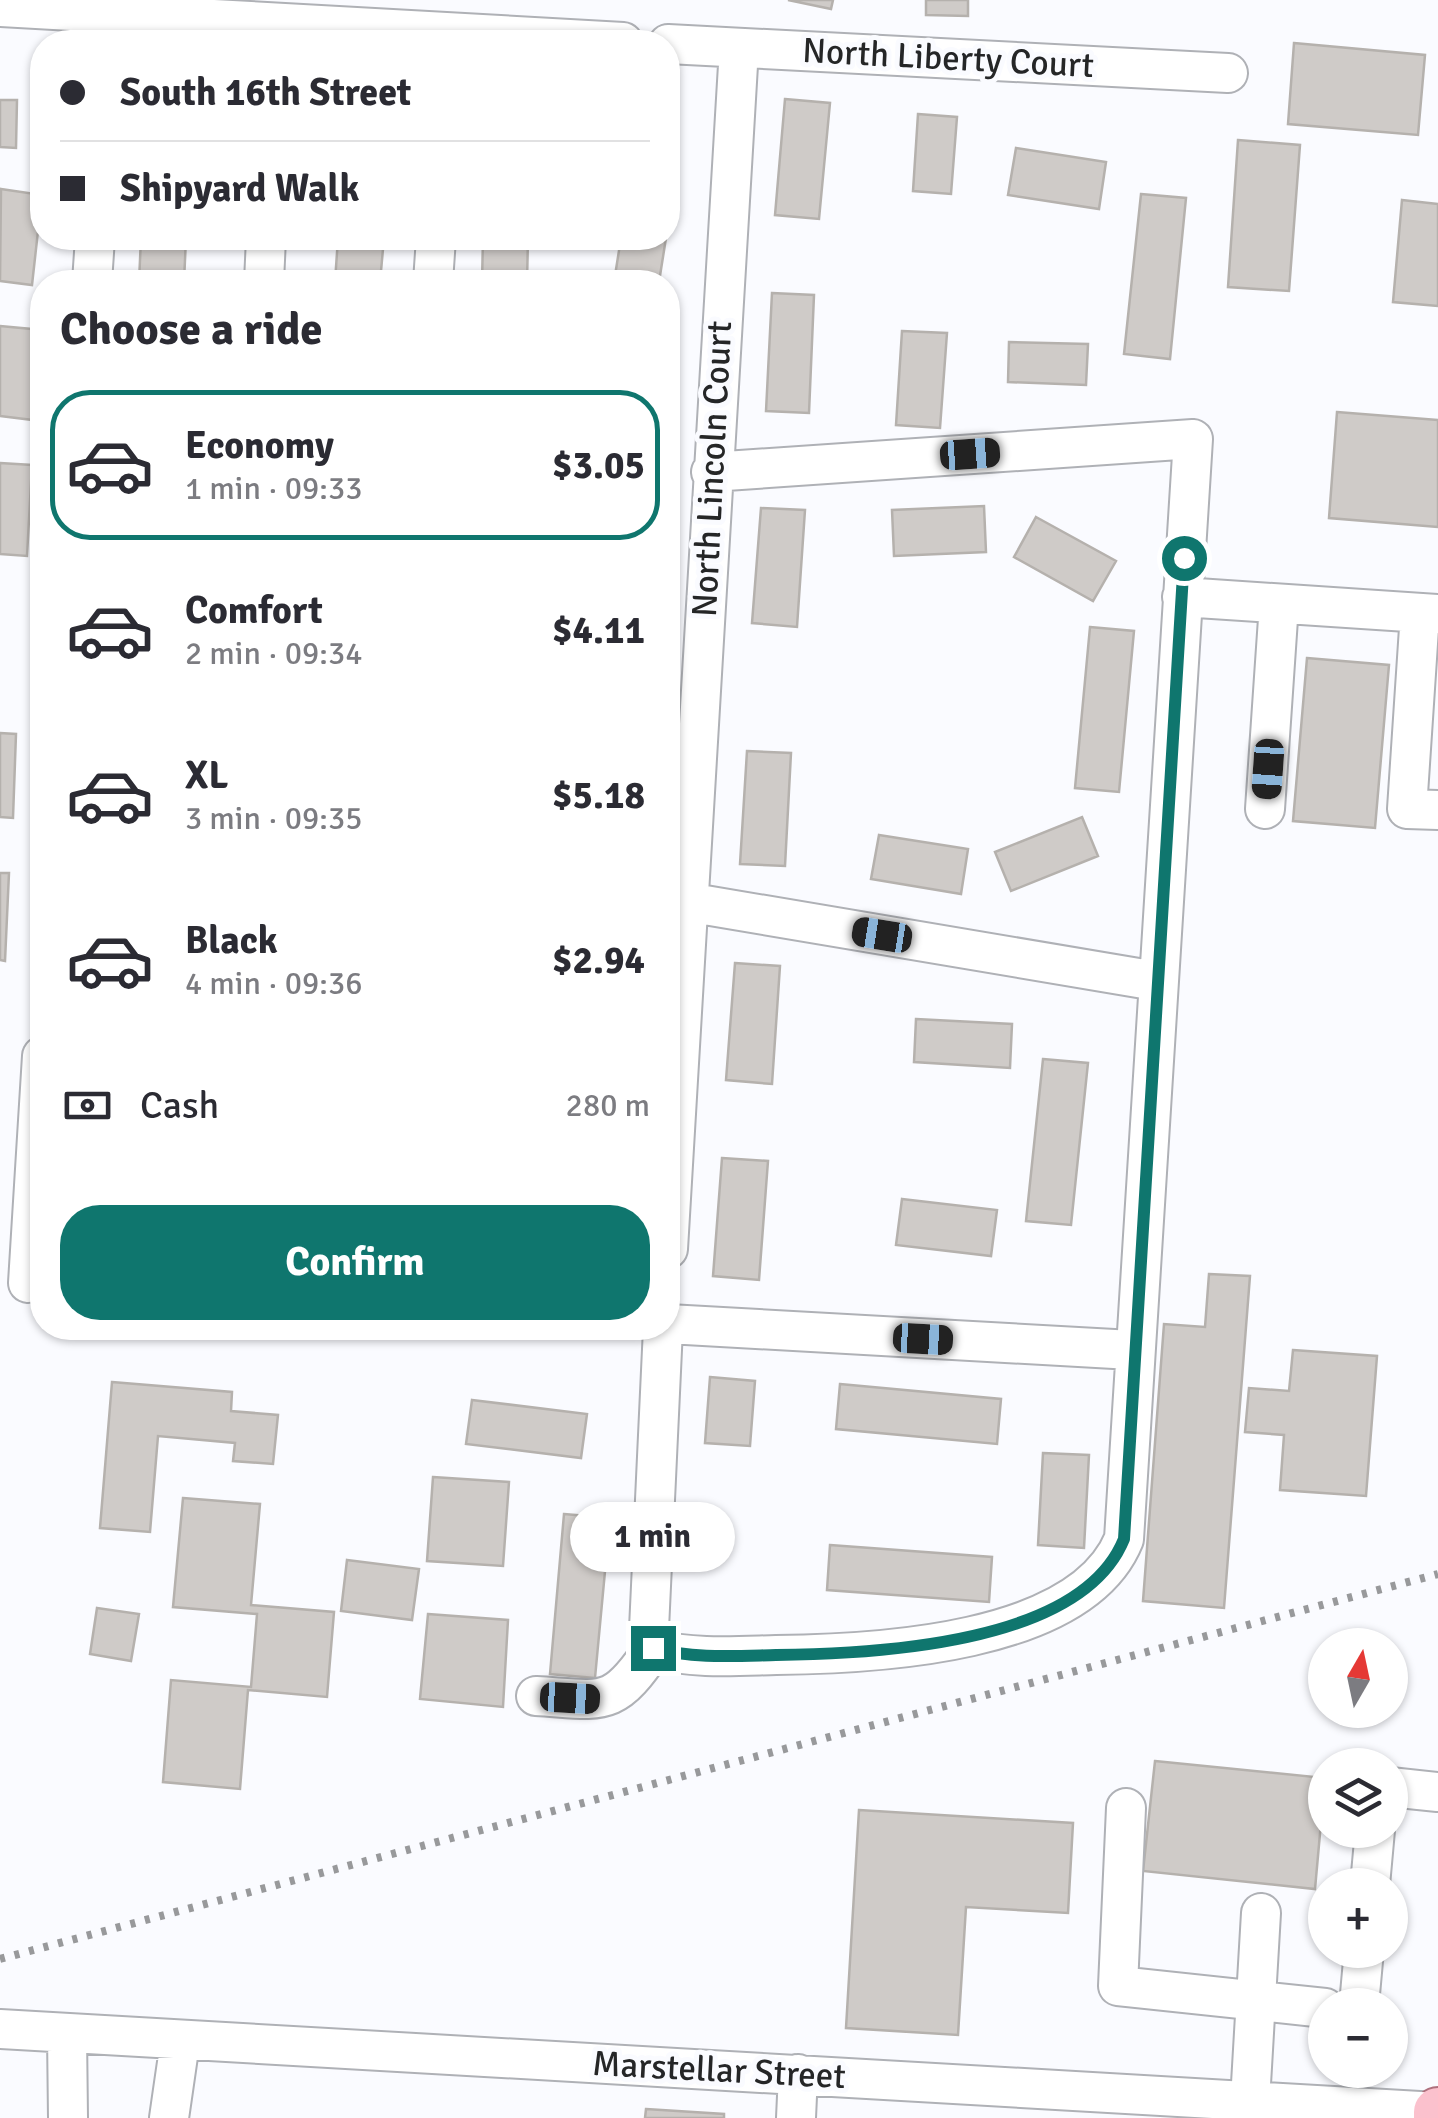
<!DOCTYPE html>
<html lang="en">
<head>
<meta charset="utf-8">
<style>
  body { margin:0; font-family:Signika,sans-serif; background:#f2f2f3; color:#2b2b33; height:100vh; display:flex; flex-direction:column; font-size:38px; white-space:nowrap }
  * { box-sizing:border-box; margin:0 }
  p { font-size:32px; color:#7c7c81 }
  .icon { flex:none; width:55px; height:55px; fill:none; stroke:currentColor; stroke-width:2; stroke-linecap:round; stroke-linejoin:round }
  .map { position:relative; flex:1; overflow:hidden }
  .side { position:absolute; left:30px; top:270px; width:650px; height:1070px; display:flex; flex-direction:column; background:#fff; border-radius:40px; box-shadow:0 2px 8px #0004 }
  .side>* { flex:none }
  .hud { position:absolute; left:30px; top:30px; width:650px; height:220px; border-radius:40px; box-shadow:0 2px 8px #0004; display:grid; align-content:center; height:220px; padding:0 30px; background:#fff }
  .needle { width:65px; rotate:9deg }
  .buttons { position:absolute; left:1308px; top:1628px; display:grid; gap:20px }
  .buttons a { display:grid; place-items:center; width:100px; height:100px; border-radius:50%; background:#fff; box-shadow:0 2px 8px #0004; font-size:50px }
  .end { position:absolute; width:45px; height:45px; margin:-22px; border:12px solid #0f766e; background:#fff; box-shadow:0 0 0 5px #fff }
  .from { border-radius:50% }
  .bubble { position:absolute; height:70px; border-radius:35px; background:#fff; box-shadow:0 2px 8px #0004; font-size:32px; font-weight:800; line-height:70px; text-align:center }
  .car { position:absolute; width:30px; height:60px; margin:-30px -15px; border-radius:12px; box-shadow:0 0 8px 2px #0007; background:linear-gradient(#222 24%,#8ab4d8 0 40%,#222 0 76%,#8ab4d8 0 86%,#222 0) }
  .hud b { display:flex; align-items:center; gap:35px; height:95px; font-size:38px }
  .hud b+b { border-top:2px solid #e1e1e2 }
  .hud i { width:25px; height:25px; background:#2b2b33 }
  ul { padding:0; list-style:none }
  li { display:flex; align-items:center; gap:30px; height:150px; margin:0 20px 15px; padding:0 10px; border:5px solid transparent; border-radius:40px }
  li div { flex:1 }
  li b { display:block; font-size:38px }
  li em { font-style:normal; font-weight:800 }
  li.on { border-color:#0f766e }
  li>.icon { width:90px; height:90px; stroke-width:1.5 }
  h2 { padding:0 30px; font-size:45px; line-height:120px }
  .pay { display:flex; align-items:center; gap:25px; height:110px; padding:0 30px; font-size:38px }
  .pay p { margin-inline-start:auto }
  .button { display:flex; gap:20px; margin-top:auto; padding:20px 30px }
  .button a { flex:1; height:115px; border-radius:40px; background:#0f766e; color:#fff; font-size:40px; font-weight:800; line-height:115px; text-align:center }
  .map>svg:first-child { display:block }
  .building { fill:#cfcbc8; stroke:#b5b1ad; stroke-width:2.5 }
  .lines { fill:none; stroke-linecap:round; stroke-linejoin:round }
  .minor-casing { stroke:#afb1b6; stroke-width:42 }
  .major-casing { stroke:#ae707d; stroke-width:52 }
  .minor { stroke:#fff; stroke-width:38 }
  .major { stroke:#fbc1cd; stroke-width:48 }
  .rail { stroke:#98999b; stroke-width:8; stroke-dasharray:5 10; stroke-linecap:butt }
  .route { stroke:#0f766e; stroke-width:12 }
  .labels { text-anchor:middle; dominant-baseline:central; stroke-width:10; stroke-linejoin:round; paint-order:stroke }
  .street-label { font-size:35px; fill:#252627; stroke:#fafbff }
</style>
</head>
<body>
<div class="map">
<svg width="1438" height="2118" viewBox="0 0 1438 2118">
  <rect width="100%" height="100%" fill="#fafbff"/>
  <path class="building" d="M788,0H833L831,9Z
    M926,0H968V16L926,15Z
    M1294,43L1425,55L1418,135L1288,124Z
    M785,99L830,103L819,219L775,215Z
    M0,100H17L16,148L0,147Z
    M918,114L957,117L951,194L913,191Z
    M1238,140L1300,145L1289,291L1228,287Z
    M1016,148L1106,162L1099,209L1008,195Z
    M1,189L42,195L32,285L0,281Z
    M1141,194L1186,198L1170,359L1124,354Z
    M1402,200L1438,204V306L1393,302Z
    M141,238H186L184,282H139Z
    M338,238H384L380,282H335Z
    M483,238H528L527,282H482Z
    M621,238H666L659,282H614Z
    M772,293L814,295L809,413L766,411Z
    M0,326L42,330L33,420L0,416Z
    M902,331L947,333L940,428L896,425Z
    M1009,342L1088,344L1086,385L1008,382Z
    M1337,412L1438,420V527L1329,518Z
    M0,463L32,465L27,556L0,554Z
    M984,506L986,552L894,556L892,510Z
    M761,508L805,510L797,627L752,623Z
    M1036,517L1116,561L1093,601L1014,557Z
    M1090,627L1134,631L1119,792L1075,788Z
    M1307,658L1389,665L1375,828L1293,821Z
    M0,733L16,734L13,818L0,817Z
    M747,751L791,753L785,866L740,864Z
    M1082,817L1098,856L1011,891L995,852Z
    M879,835L968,849L961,894L871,879Z
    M0,873H9L5,961L0,960Z
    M735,963L780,966L772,1084L726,1080Z
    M916,1019L1012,1024L1010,1068L914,1062Z
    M1043,1059L1088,1063L1071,1225L1026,1221Z
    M722,1158L768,1161L759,1280L713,1276Z
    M902,1199L997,1210L991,1256L896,1245Z
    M1209,1274L1250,1276L1224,1608L1143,1601L1164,1324L1205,1327Z
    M1293,1350L1377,1356L1366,1496L1280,1490L1284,1435L1245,1432L1249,1388L1289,1391Z
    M710,1377L755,1381L750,1446L705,1443Z
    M112,1382L232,1392L231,1411L278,1415L273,1464L233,1461L235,1443L158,1436L150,1532L100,1528Z
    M840,1384L1001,1399L997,1444L836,1429Z
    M472,1400L587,1414L581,1458L466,1444Z
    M1043,1453L1089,1455L1084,1548L1038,1545Z
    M433,1477L509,1482L503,1566L427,1561Z
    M183,1498L260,1504L251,1605L334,1612L327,1697L248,1690L240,1789L163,1782L171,1680L251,1687L257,1614L173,1607Z
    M564,1514L610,1518L595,1678L550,1674Z
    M830,1545L992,1557L989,1602L827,1590Z
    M347,1560L419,1569L412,1620L341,1611Z
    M97,1608L139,1614L131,1661L90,1654Z
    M428,1614L508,1620L503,1707L420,1699Z
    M1155,1761L1325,1778L1315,1889L1143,1871Z
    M859,1810L1073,1823L1068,1913L966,1907L958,2035L846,2028Z
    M646,2109L724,2114V2118H645Z"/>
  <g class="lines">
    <defs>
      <path id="minor" d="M0,7L623,42
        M668,44L1228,73
        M92,282L95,238
        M264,282L266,238
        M433,282L436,238
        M1182,597L1438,614
        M1420,613L1407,809L1438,810
        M1265,809L1279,604
        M687,902L1156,981
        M668,1249L739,48
        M28,1283L42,1056
        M668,1324L1132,1350
        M663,1328L649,1629L653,1649C693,1659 735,1656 776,1655C874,1654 1081,1645 1124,1539L1193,439L711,472
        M536,1696C604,1700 613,1709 653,1649
        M1390,1787L1438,1792
        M1126,1808L1118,1986L1325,2008
        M1370,1885L1375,1830
        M1359,2005L1364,1950
        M0,2029L1438,2112
        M67,2034L68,2118
        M1250,2101L1261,1913
        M169,2118L180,2042
        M796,2118L798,2074"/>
      <path id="major" d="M1438,2118V2112"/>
    </defs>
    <use href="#minor" class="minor-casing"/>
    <use href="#major" class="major-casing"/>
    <use href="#minor" class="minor"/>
    <use href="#major" class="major"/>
    <path class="rail" d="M0,1959L1438,1574"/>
  </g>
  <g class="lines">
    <path class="route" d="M653,1648C693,1659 735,1656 776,1655C874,1654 1081,1645 1124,1539L1184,558"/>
  </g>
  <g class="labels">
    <g class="street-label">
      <text transform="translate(948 58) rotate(3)">North Liberty Court</text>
      <text transform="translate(712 469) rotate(-87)">North Lincoln Court</text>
      <text transform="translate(719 2070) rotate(3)">Marstellar Street</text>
    </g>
  </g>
</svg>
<div class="buttons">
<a><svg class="needle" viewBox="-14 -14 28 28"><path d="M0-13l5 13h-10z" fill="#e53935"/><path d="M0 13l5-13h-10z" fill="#7c7c81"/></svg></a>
<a><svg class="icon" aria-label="layers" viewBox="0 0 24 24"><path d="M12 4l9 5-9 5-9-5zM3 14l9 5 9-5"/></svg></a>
<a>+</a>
<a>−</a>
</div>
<i class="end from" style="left:1184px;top:558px"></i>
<i class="end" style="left:653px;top:1648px"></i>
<div class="bubble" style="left:570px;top:1502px;width:165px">1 min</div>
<i class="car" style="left:970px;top:454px;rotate:86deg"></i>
<i class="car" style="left:1268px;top:769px;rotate:184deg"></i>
<i class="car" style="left:882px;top:935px;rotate:279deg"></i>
<i class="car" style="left:923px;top:1339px;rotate:93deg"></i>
<i class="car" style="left:570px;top:1698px;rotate:93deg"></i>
<div class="hud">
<b><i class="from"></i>South 16th Street</b>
<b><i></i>Shipyard Walk</b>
</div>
<section class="side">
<h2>Choose a ride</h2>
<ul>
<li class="on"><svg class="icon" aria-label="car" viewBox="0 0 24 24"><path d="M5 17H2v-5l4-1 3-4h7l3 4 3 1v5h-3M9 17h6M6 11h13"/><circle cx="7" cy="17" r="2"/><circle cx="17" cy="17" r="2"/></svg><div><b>Economy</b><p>1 min · 09:33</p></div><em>$3.05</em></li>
<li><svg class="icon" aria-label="car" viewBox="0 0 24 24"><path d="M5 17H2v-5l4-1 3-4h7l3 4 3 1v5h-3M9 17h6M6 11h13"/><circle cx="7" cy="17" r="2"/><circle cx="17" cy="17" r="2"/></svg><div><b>Comfort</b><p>2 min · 09:34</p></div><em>$4.11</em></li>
<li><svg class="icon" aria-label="car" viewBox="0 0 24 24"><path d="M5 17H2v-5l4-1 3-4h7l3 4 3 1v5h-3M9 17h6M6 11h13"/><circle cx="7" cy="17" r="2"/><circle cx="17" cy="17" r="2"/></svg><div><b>XL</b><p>3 min · 09:35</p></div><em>$5.18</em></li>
<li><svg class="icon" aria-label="car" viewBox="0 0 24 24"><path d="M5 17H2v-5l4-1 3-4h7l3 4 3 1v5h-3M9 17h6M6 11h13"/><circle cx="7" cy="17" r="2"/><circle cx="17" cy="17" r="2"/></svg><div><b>Black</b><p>4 min · 09:36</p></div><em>$2.94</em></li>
</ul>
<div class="pay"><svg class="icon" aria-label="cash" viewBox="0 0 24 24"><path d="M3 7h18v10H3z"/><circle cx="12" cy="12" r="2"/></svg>Cash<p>280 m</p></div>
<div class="button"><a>Confirm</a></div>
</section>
</div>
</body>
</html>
